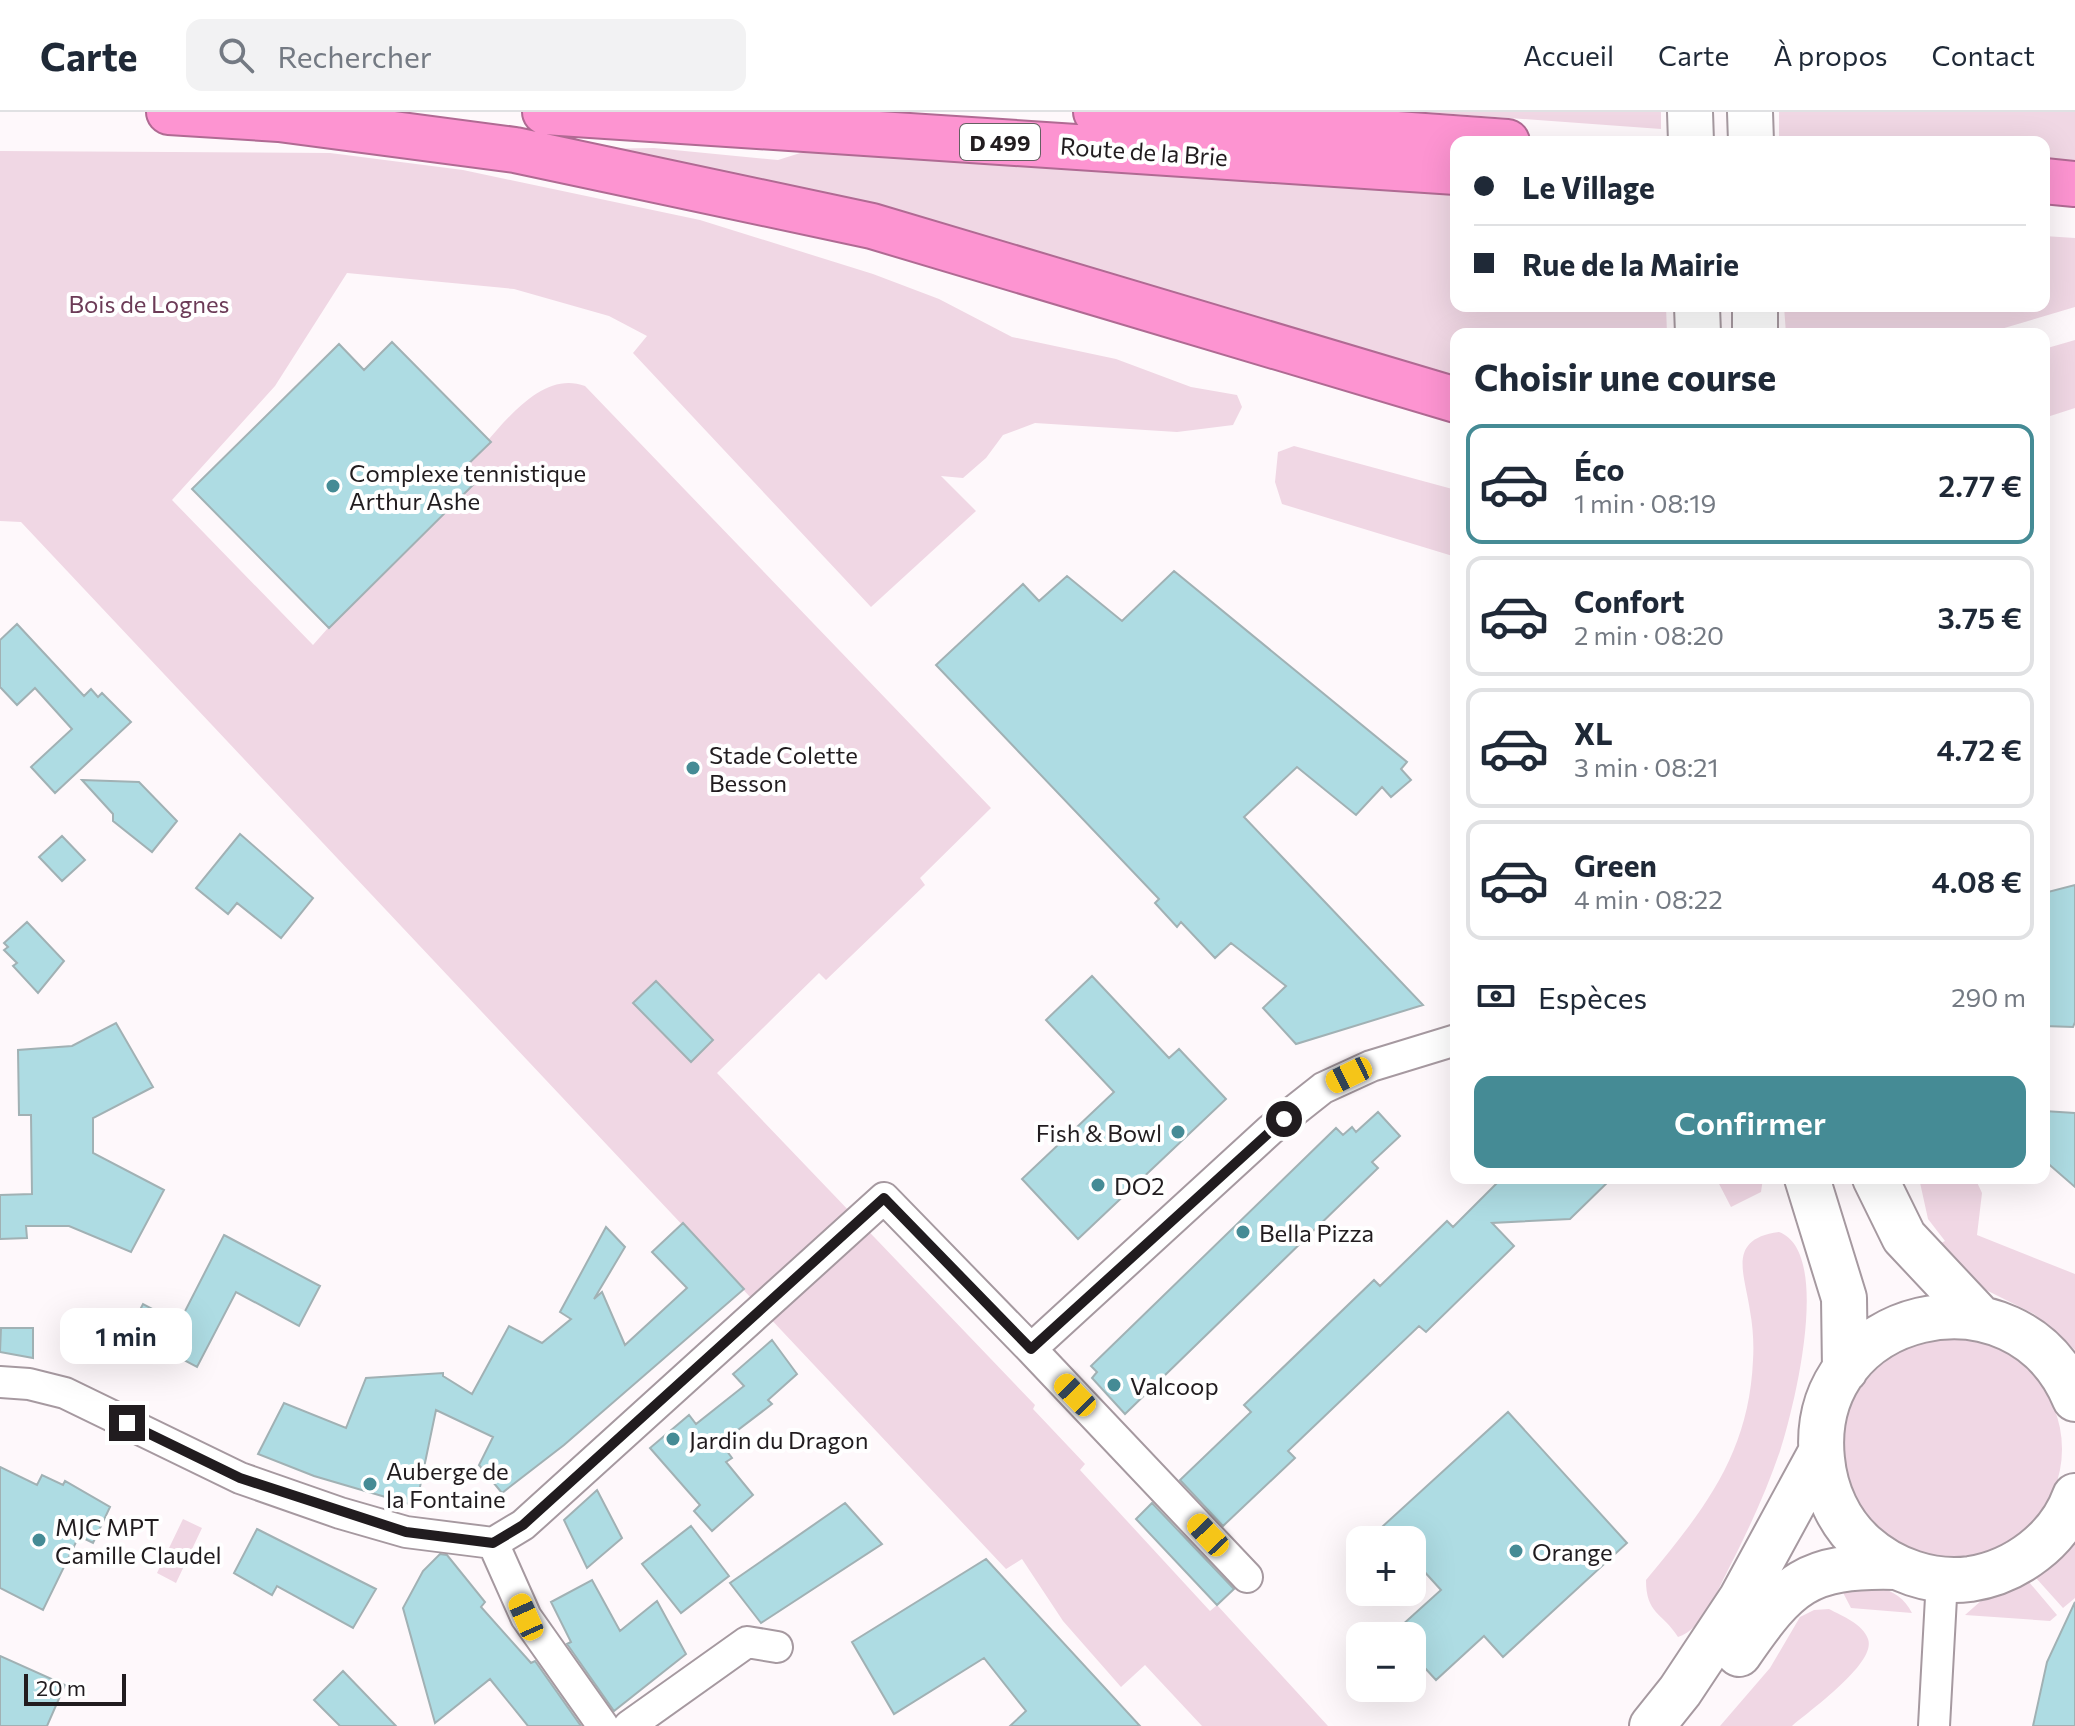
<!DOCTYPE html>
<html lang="fr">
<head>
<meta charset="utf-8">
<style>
  body { margin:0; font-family:Commissioner,sans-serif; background:#f2f2f3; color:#1f2937; height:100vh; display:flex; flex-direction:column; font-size:30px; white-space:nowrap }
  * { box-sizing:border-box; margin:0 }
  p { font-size:26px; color:#747a83 }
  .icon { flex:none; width:44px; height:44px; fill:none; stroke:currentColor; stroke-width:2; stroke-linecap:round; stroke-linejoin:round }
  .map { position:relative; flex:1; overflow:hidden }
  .drawer { position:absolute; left:1450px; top:216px; width:600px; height:856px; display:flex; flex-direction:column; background:#fff; border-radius:16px; box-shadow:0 8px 32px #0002 }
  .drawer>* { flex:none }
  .hud { position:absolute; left:1450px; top:24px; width:600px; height:176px; border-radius:16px; box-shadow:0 8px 32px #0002; display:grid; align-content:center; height:176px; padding:0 24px; background:#fff }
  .controls { position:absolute; left:1346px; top:1414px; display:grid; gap:16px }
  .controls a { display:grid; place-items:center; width:80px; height:80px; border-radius:16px; background:#fff; box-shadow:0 8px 32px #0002; font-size:40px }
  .scale { position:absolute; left:24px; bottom:20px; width:102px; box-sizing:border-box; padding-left:8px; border:4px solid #211c1f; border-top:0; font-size:22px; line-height:28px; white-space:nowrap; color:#211c1f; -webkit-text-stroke:6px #fff; paint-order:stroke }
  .end { position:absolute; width:36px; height:36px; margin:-18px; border:10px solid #211c1f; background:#fff; box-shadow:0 0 0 4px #fff }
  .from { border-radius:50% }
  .bubble { position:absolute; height:56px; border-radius:16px; background:#fff; box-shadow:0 8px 32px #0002; font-size:26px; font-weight:600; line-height:56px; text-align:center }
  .car { position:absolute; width:24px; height:48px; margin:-24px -12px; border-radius:10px; box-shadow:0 0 6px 2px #0007; background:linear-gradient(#f5c518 24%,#345 0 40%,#f5c518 0 76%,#345 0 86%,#f5c518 0) }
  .hud b { display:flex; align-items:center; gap:28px; height:76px; font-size:30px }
  .hud b+b { border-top:2px solid #e0e1e3 }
  .hud i { width:20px; height:20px; background:#1f2937 }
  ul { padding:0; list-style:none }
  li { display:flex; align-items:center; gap:24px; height:120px; margin:0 16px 12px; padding:0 8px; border:4px solid #e0e1e3; border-radius:16px }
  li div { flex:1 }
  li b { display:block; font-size:30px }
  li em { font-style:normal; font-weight:600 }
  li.active { border-color:#458b95 }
  li>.icon { width:72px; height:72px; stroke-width:1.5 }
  h2 { padding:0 24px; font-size:36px; line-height:96px }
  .pay { display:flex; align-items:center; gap:20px; height:88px; padding:0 24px; font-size:30px }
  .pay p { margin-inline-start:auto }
  .action { display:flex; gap:16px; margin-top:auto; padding:16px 24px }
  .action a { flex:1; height:92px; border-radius:16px; background:#458b95; color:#fff; font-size:32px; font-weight:600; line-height:92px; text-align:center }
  header { display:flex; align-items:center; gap:48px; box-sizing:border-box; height:112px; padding:0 40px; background:#fff; border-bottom:2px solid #e0e1e3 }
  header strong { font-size:38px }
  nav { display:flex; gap:44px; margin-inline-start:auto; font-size:28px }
  .search { width:560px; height:72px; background:#f2f2f3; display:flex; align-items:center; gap:20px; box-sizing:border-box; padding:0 28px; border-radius:16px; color:#747a83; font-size:30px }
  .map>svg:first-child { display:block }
  .green { fill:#f0d7e4 }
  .building { fill:#aedce3; stroke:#a1b1b4; stroke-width:2 }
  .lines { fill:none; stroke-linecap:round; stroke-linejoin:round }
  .street-casing { stroke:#a699a0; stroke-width:34 }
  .secondary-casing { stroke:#a699a0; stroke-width:48 }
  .highway-casing { stroke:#b06a93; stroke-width:48 }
  .street { stroke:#fff; stroke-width:30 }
  .secondary { stroke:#fff; stroke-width:44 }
  .highway { stroke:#fd94d1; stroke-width:44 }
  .route { stroke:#211c1f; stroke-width:10 }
  .poi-dot { fill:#458b95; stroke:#fff; stroke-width:3 }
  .labels { text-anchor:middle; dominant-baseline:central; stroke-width:8; stroke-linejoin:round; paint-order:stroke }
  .shield { fill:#fff; stroke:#646062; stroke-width:2 }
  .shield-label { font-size:22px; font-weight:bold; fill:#211c1f }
  .street-label { font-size:24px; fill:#211c1f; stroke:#fff }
  .park-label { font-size:24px; fill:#6c3b57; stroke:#fff }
  .poi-label { font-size:24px; fill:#211c1f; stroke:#fff; text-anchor:start }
</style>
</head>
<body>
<header>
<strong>Carte</strong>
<div class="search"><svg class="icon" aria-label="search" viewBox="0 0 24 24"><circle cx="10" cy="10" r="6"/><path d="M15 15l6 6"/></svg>Rechercher</div>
<nav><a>Accueil</a><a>Carte</a><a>À propos</a><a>Contact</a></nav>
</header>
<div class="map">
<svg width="2075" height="1614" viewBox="0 0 2075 1614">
  <rect width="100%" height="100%" fill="#fef8fb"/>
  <path class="green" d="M1426,0H1661V17Z
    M1779,0H2075V49L2044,46V30H1840L1779,26Z
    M654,36L778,48L816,36L1456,78V194H1666L1667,222H1456V269L586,37Z
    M0,39L330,41L463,58L700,108L873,162L939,187L1012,225L1116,247L1191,275L1237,283L1242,295L1233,313L1177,320L1035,311L1003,323L986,346L963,366L941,364L976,399L871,495L633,241L647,224L609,204L514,177L347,161L275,274L172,388L313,533L328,516L192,377L339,232L462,358C492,328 536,255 585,274L991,696L920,766L925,773L826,868L819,861L717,961L1035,1293L1033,1297L1085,1352L1080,1358L1210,1499L1217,1493L1328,1614H1202L1145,1553L1121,1575L1063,1509L1022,1447L1006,1457L21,410L0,409Z
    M2044,124L2075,126V195L1984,222H1786L1784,194H2044Z
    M2075,228V296L2044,306V237Z
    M1294,334L1456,378V445L1282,392L1275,370L1278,340Z
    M1716,1066H1763L1761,1080L1731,1095Z
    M1919,1066H1975L1982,1081L1977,1123L2075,1162V1238L2034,1202L1974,1172L1933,1135L1945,1129L1928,1107Z
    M1779,1120C1833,1140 1794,1296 1780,1339C1766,1380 1748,1419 1728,1458C1717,1479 1703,1517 1678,1525C1662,1500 1646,1502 1646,1468C1703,1399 1749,1343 1753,1248C1754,1233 1753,1215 1750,1199C1745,1162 1726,1127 1779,1120Z
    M1842 1337a110 110 0 1 1 220 0a110 110 0 1 1-220 0Z
    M183,1407L202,1416L176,1471L157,1461Z
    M2075,1430V1486L2063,1496L2036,1466Z
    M1836,1467C1865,1473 1898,1472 1912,1501L1851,1496Z
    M2029,1470L2057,1503L2050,1509L1965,1503L1982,1488Z
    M1829,1497C1842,1504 1863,1512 1868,1527C1877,1551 1809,1599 1792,1614H1720L1770,1556L1800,1505L1814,1498Z"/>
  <path class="building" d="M392,230L491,330L462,358L475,371L329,516L192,377L339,232L364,258Z
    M1174,459L1407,650L1401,657L1411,668L1391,685L1382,675L1356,703L1297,655L1244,705L1423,893L1296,932L1263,896L1286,874L1231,831L1215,846L1181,810L1177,815L1155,791L1159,787L936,553L1023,472L1039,489L1067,464L1122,509Z
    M17,512L84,584L91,577L98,585L102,581L131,610L55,681L31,655L72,617L35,576L17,593L0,575V528Z
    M82,668L139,670L177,709L152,740L113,709V702Z
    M240,722L313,786L281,826L237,791L228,802L196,776Z
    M62,724L85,748L62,769L39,745Z
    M2075,773V910L2073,915L2044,914V781Z
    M27,810L64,849L38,881L13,854L17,851L4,838L8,835L4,831Z
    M1092,864L1169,946L1179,937L1226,987L1078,1127L1022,1067L1114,980L1046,908Z
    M656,869L713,928L691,950L633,891Z
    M116,911L153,975L93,1006V1041L164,1078L131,1140L69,1114H26L27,1126L0,1127V1083L32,1082L31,1003H19L18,938L72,934Z
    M2044,999L2075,1001V1075L2044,1048Z
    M1378,1000L1400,1024L1372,1050L1378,1056L1125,1302L1092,1266L1097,1260L1091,1254L1336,1016L1343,1023L1352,1015L1356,1020Z
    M1502,1066H1612L1570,1107L1492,1111L1514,1134L1426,1220L1419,1214L1288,1339L1295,1346L1223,1414L1180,1368L1251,1300L1244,1293L1374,1168L1380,1174L1447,1109L1453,1115Z
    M683,1111L744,1177L564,1333L502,1381L479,1353L493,1325L436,1298L416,1394L314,1364L258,1342L284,1291L346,1316L366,1266L443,1261V1264L472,1282L509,1214L542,1231L571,1207L560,1200L606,1115L625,1135L594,1187L602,1180L625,1233L687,1176L652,1140Z
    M224,1123L320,1174L299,1214L236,1180L197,1255L129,1219L143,1192L179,1211Z
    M1,1216H33V1246L0,1240Z
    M772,1228L797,1262L768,1288L772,1292L721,1331L732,1346L726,1350L753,1383L712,1419L694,1399L700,1393L650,1336L689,1303L696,1312L744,1274L733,1262Z
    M1508,1300L1627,1431L1503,1545L1484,1524L1436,1568L1412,1542V1524H1390L1441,1478L1412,1446V1428H1395L1383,1414Z
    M0,1355L37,1373L42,1363L63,1373L65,1369L110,1395L93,1431L79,1424L43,1498L0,1476Z
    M597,1378L622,1426L587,1456L564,1408Z
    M845,1391L882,1432L761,1511L730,1471Z
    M1152,1391L1234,1477L1217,1493L1136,1407Z
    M691,1414L729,1464L681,1501L642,1452Z
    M257,1417L376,1477L353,1516L277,1474L272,1483L234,1461Z
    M440,1442L447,1443L485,1490L481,1495L531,1551L535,1549L581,1614H528L490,1567L435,1611L403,1496L423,1459Z
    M986,1447L1140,1614H1010L1026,1599L984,1546L894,1602L852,1530Z
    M592,1468L620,1519L657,1489L686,1542L614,1599L567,1532L571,1530L551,1490Z
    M2075,1490V1614H2033L2047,1550Z
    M0,1544L65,1573L47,1614H0Z
    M343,1559L396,1614H340L314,1588Z"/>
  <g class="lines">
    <defs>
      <path id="street" d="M1031,1237L1247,1465
        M0,1270L29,1272L65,1281L240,1366L340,1401L406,1420L493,1431L523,1413L884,1086L1031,1237L1270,1018L1323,976L1371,954L1456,928
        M493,1431L526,1505L603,1614
        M629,1614L747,1530L777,1535
        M1934,1614L1942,1467"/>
      <path id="secondary" d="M1690,0L1691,30
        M1750,0L1751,30
        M1697,194L1698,222
        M1755,194V222
        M1807,1066L1844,1186L1845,1258
        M1875,1066L1904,1125L1980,1206
        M2075,1287C2017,1147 1806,1197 1822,1347C1825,1379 1839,1411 1864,1433C1892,1458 1931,1472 1970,1467C2016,1460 2059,1428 2075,1384
        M1739,1542C1788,1471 1806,1453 1895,1455
        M1652,1614L1680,1579L1741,1487L1821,1340"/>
      <path id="highway" d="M169,0L279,7L515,38L872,114L1456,288
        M545,0L1456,60
        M1096,0L1507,30
        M2044,69L2075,72"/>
    </defs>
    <use href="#street" class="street-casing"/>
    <use href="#secondary" class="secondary-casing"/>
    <use href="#highway" class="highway-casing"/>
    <use href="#street" class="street"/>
    <use href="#secondary" class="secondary"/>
    <use href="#highway" class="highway"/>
  </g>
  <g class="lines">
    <path class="route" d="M127,1311L240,1366L406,1420L493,1431L523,1413L884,1086L1031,1237L1284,1007"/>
  </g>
  <g class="poi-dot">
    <circle cx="333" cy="374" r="8"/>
    <circle cx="693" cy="656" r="8"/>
    <circle cx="1178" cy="1020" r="8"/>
    <circle cx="1098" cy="1073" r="8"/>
    <circle cx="1243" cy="1120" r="8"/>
    <circle cx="1114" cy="1273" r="8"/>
    <circle cx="673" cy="1327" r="8"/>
    <circle cx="370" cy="1372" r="8"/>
    <circle cx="39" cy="1428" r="8"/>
    <circle cx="1516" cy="1439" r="8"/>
  </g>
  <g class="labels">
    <rect class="shield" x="960" y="12" width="80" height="36" rx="6"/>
    <g class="shield-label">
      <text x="1000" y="30">D 499</text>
    </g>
    <g class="street-label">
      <text transform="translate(1144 39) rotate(4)">Route de la Brie</text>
    </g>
    <g class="park-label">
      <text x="149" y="191">Bois de Lognes</text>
    </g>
    <g class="poi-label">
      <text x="349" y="360">Complexe tennistique<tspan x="349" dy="28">Arthur Ashe</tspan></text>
      <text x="709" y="642">Stade Colette<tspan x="709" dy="28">Besson</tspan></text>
      <text x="1162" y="1020" text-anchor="end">Fish &amp; Bowl</text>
      <text x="1114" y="1073">DO2</text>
      <text x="1259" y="1120">Bella Pizza</text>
      <text x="1130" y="1273">Valcoop</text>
      <text x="689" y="1327">Jardin du Dragon</text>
      <text x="386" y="1358">Auberge de<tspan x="386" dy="28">la Fontaine</tspan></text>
      <text x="55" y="1414">MJC MPT<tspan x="55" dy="28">Camille Claudel</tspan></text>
      <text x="1532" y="1439">Orange</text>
    </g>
  </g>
</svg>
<div class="controls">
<a>+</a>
<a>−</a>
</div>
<div class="scale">20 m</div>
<i class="end from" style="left:1284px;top:1007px"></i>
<i class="end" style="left:127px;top:1311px"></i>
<div class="bubble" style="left:60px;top:1196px;width:132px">1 min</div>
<i class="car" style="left:1349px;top:963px;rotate:244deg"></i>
<i class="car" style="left:1075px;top:1283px;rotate:316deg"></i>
<i class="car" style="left:1208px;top:1423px;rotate:317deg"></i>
<i class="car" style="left:526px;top:1505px;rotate:336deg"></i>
<div class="hud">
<b><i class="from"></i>Le Village</b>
<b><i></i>Rue de la Mairie</b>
</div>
<section class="drawer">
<h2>Choisir une course</h2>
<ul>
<li class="active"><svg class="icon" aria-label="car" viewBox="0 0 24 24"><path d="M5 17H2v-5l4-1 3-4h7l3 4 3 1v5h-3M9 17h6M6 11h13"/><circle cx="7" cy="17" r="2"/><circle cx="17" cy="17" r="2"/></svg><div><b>Éco</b><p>1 min · 08:19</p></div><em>2.77 €</em></li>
<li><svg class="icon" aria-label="car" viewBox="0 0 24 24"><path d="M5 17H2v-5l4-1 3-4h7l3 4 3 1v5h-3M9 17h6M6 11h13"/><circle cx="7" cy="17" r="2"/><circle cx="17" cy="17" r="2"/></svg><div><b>Confort</b><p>2 min · 08:20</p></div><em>3.75 €</em></li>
<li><svg class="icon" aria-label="car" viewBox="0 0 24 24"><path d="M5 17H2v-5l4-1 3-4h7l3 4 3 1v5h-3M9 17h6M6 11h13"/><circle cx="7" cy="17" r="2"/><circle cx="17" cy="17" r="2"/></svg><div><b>XL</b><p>3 min · 08:21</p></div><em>4.72 €</em></li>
<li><svg class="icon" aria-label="car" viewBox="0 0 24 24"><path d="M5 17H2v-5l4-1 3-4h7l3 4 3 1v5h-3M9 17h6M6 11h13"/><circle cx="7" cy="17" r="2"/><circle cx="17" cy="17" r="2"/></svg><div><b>Green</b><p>4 min · 08:22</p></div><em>4.08 €</em></li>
</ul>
<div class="pay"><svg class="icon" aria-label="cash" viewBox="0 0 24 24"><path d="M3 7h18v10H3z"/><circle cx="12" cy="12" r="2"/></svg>Espèces<p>290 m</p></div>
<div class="action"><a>Confirmer</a></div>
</section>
</div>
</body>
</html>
